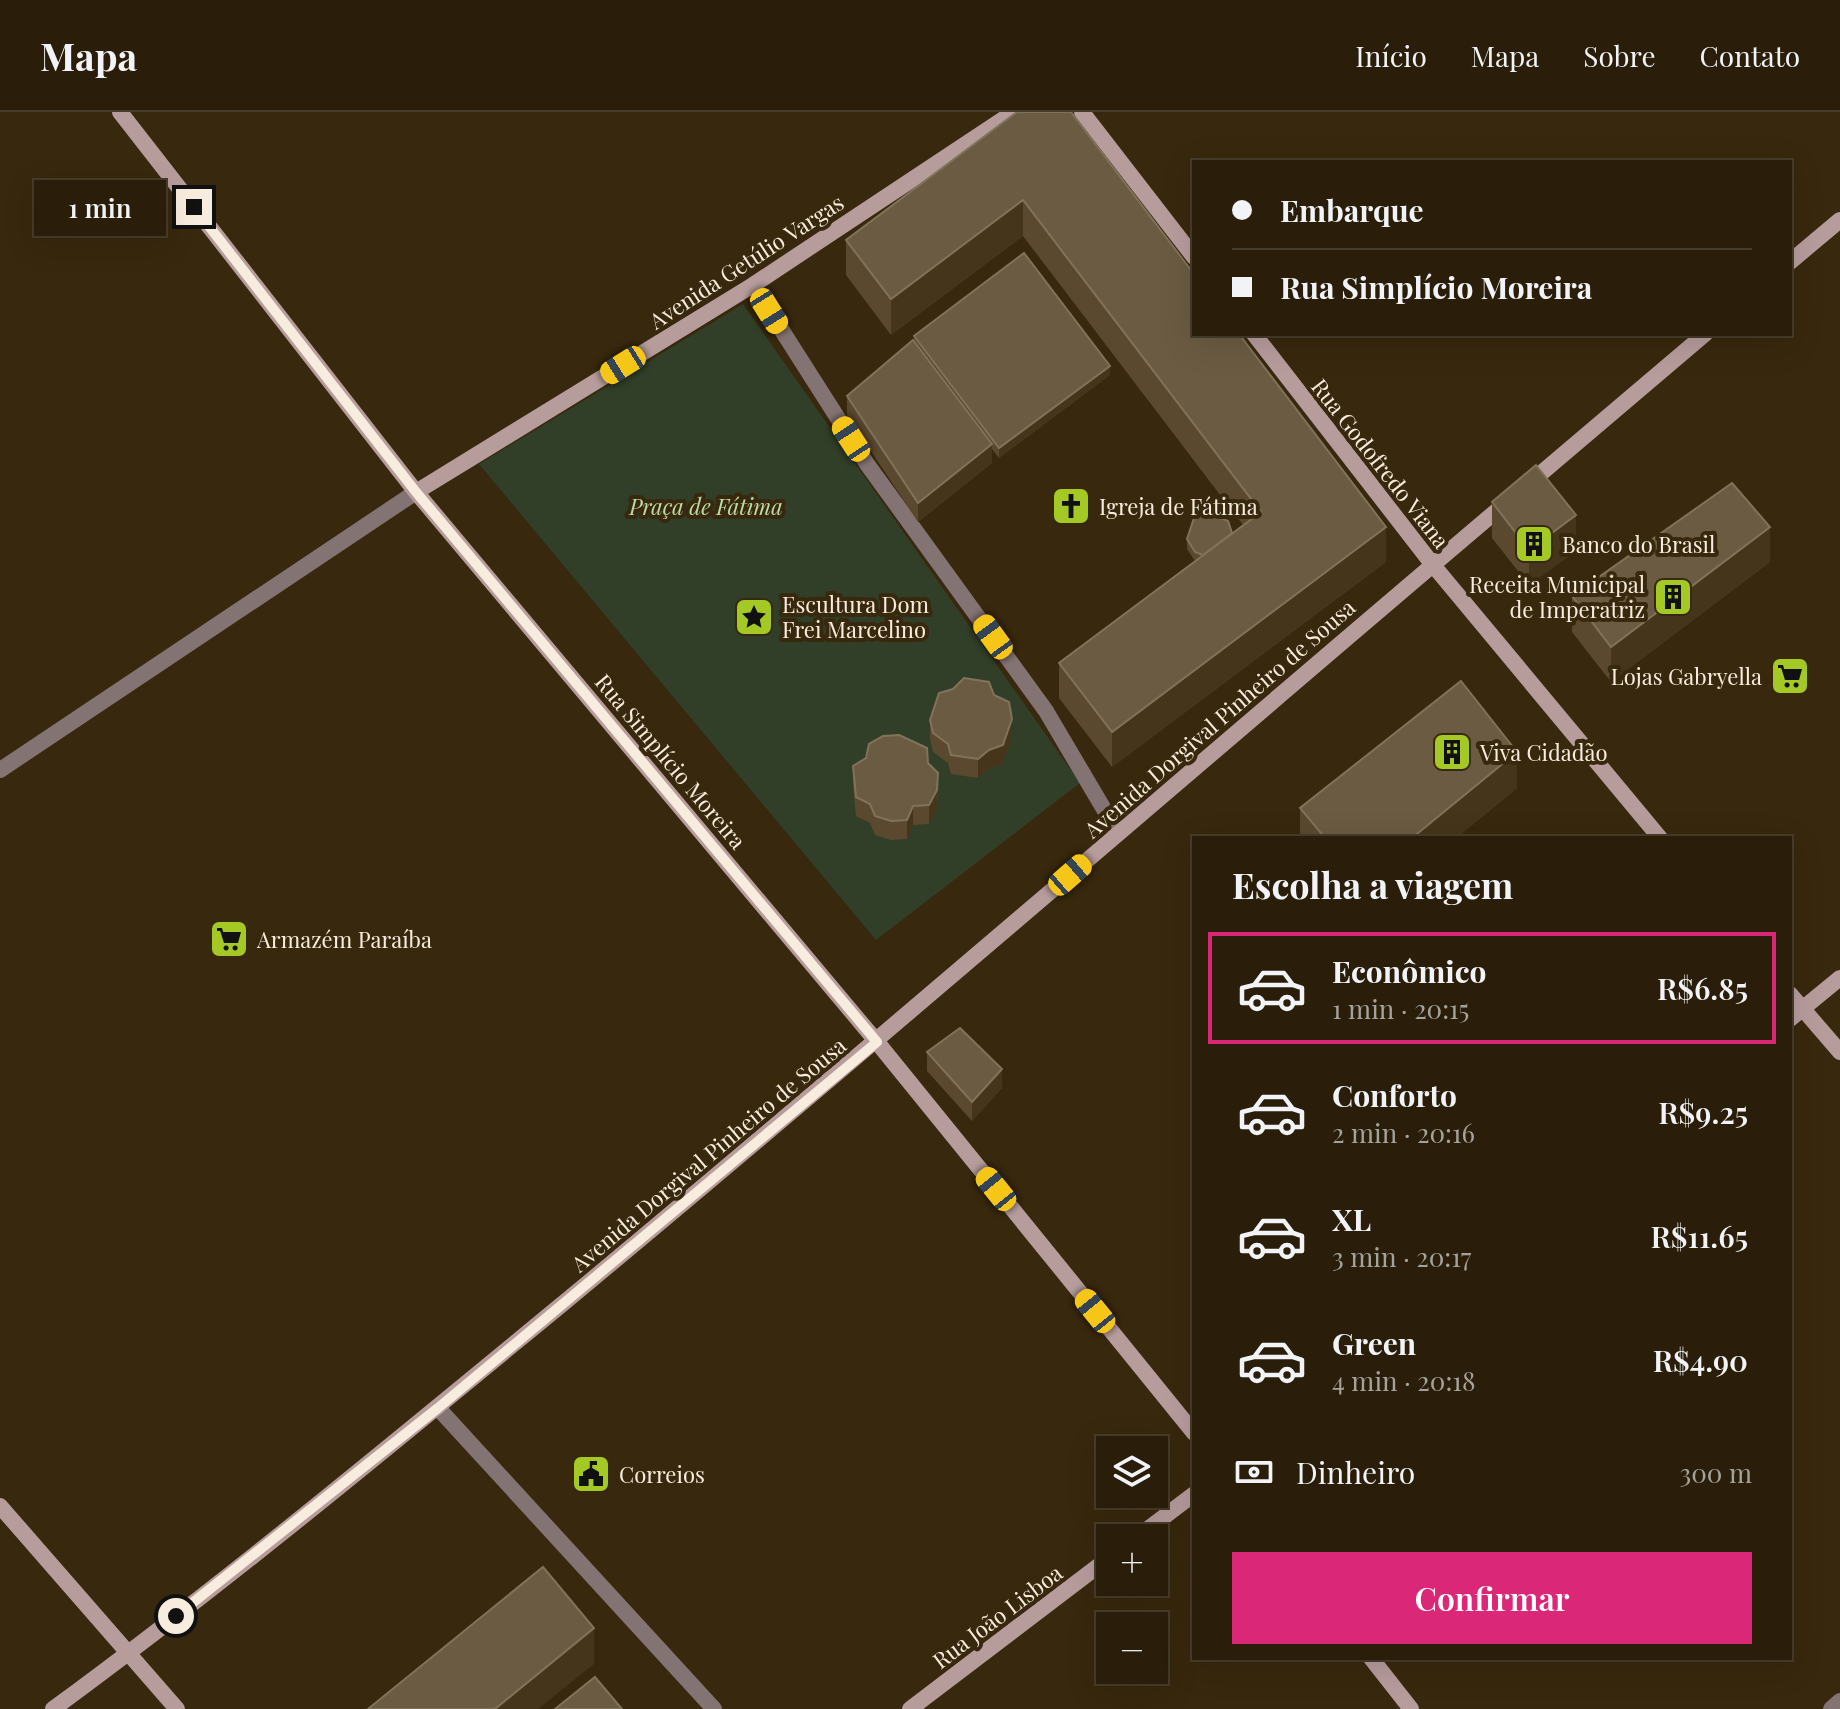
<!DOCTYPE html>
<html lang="pt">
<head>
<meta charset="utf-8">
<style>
  body { margin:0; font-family:"Playfair Display",serif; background:#322713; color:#f1f3f6; height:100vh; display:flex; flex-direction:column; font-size:30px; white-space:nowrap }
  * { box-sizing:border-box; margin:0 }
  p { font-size:26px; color:#a5a29c }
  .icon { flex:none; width:44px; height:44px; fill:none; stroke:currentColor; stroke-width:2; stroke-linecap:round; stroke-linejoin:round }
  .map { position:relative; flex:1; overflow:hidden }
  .sheet { position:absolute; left:1192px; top:724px; width:600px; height:824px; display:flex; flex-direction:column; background:#2a1e0a; border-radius:0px; box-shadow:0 8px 32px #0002,0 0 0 2px #463c2b }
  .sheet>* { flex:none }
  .banner { position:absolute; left:1192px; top:48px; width:600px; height:176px; border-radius:0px; box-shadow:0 8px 32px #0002,0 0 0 2px #463c2b; display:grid; align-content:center; height:176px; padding:0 40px; background:#2a1e0a }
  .controls { position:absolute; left:1096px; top:1324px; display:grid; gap:16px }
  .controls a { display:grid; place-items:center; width:72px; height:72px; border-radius:0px; background:#2a1e0a; box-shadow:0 8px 32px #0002,0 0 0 2px #463c2b; font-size:40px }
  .end { position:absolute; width:36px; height:36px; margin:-18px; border:10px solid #f7ecdd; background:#111; box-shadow:0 0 0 4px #111 }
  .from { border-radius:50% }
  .bubble { position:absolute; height:56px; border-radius:0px; background:#2a1e0a; box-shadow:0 8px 32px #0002,0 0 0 2px #463c2b; font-size:26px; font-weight:600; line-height:56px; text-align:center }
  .car { position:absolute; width:24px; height:48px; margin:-24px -12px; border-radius:10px; box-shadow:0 0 6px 2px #0007; background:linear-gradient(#f5c518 24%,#345 0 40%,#f5c518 0 76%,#345 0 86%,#f5c518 0) }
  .banner b { display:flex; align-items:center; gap:28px; height:76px; font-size:30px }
  .banner b+b { border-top:2px solid #463c2b }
  .banner i { width:20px; height:20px; background:#f1f3f6 }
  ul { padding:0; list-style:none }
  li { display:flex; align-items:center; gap:24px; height:112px; margin:0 16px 12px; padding:0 24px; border:4px solid transparent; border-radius:0px }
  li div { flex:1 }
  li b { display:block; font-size:30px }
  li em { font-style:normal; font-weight:600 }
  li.current { border-color:#db2777 }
  li>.icon { width:72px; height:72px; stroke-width:1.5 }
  h2 { padding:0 40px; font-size:36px; line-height:96px }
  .pay { display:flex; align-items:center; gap:20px; height:88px; padding:0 40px; font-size:30px }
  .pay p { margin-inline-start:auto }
  .button { display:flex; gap:16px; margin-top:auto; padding:16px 40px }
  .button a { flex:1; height:92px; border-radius:0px; background:#db2777; color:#fff; font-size:32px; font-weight:600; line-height:92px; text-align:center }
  header { display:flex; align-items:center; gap:48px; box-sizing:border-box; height:112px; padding:0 40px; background:#2a1e0a; border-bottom:2px solid #463c2b }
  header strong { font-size:38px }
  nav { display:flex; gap:44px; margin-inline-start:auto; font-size:28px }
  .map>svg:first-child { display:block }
  .green { fill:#313f28 }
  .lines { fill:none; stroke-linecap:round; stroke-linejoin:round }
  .lane { stroke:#847373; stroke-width:16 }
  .street { stroke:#847373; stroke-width:16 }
  .secondary { stroke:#b79c9c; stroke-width:16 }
  .wall { fill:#5a492f }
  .shaded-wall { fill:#45351a }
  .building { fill:#6b5b42; stroke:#81725a; stroke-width:2 }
  .route { stroke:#f7ecdd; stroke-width:10 }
  .labels { text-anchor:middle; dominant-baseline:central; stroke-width:8; stroke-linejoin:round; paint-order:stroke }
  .street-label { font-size:22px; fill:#f7ecdd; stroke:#38280d }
  .park-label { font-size:22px; font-style:italic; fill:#bbdca8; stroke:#38280d }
  .poi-label { font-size:22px; fill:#f7ecdd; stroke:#38280d; text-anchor:start }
</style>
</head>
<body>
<header>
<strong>Mapa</strong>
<nav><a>Início</a><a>Mapa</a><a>Sobre</a><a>Contato</a></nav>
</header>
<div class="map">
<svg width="1840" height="1597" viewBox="0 0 1840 1597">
  <rect width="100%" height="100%" fill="#38280d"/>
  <path class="green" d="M743,192L1080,671L876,828L479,352Z"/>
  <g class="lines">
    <path class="lane" d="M753,173L867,352L1046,599L1118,721"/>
    <path class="street" d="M0,658L416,380
      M438,1296L714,1597
      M1831,1597L1840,1589"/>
    <path class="secondary" d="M120,0L416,380L877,930L1194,1321
      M1082,0L1194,145
      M1790,150L1840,108
      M1254,222L1433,453L1660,726
      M1525,375L1705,222
      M416,380L753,173L1014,0
      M1790,882L1840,940
      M1790,907L1840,866
      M0,1394L177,1597
      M1136,1426L1194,1382
      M1371,1546L1411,1597
      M53,1597C229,1468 397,1328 566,1189C883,926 1193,656 1507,390
      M910,1597L1110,1445"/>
  </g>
  <path class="wall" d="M1017,0L1386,450L1112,655L1059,586V551L1195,449L1187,437V427L1232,421L1243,413L1023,124L891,223L846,163V128Z
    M914,224L1110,263L999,346L992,337V351L918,410L847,303V284L914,229Z
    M1492,390L1576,439L1529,473L1492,426Z
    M1770,450L1611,570L1572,520V484Z
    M953,577L1012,626L1003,652L989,657L978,666L951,662L948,651L933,640L930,627V608Z
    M928,651L938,680L937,697L929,712L913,713L907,727L891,728L875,723L870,711L856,704L853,672V654Z
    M1517,676L1456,726H1300V696Z
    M927,940L1002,976L972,1009L927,959Z"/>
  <path class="shaded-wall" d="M1023,88V124L891,223V187Z
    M1110,254V263L999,346V336Z
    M992,332V351L918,410V391Z
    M1576,403V439L1529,473V438Z
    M1386,415V450L1112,655V620Z
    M1770,415V450L1611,570V535Z
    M1012,607V626L1003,652L989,657L978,666V647Z
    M1517,640V676L1456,726H1412Z
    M938,661L937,697L929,712V693Z
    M913,694V713L907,727V708Z
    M1002,957V976L972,1009V990Z
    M594,1516V1552L538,1597H495Z"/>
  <path class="building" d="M1017,0H1071L1194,162V222H1239L1386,415L1112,620L1059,551L1261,400L1023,88L891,187L846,128Z
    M1024,141L1110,254L999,336L914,224Z
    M913,228L992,332L918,391L847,284Z
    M1536,353L1576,403L1529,438L1492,390Z
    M1732,371L1770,415L1611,535L1572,484Z
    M1207,400L1228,409L1232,421L1203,443L1195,440L1187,427L1194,406Z
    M964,566L989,570L994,583L1009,590L1012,607L1003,633L989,638L978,647L951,643L948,632L933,621L930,608L939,581L953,577Z
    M1461,569L1517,640L1412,726H1325L1300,696Z
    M899,623L927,636L928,651L938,661L937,678L929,693L913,694L907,708L891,709L875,704L870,692L856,685L853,654L866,646L869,632L883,624Z
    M960,916L1002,957L972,990L927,940Z
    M543,1455L594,1516L495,1597H368Z
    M595,1565L622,1597H555Z"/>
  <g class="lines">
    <path class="route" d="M176,1504L438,1296L877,930L416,380L194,95"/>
  </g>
  <defs>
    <symbol id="church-square" viewBox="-11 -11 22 22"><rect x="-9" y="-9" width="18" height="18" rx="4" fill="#a4c824" stroke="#38280d"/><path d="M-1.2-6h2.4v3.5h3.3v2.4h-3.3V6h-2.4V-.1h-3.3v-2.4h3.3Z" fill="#111"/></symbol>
    <symbol id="building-square" viewBox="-11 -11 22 22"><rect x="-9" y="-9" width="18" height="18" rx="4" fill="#a4c824" stroke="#38280d"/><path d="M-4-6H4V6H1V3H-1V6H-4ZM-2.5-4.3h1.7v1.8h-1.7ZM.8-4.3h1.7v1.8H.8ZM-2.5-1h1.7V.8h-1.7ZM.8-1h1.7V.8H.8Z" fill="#111"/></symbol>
    <symbol id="sight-square" viewBox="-11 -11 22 22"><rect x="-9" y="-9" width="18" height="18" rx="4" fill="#a4c824" stroke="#38280d"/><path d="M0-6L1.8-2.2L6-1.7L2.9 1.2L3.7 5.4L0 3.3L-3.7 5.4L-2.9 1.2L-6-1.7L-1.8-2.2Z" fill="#111"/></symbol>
    <symbol id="supermarket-square" viewBox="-11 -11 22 22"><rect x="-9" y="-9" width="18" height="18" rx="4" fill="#a4c824" stroke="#38280d"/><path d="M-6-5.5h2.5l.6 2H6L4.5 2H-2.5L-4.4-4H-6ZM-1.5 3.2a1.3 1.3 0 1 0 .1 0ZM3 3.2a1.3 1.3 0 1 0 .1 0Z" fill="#111"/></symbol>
    <symbol id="civic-square" viewBox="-11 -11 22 22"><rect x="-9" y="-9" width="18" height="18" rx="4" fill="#a4c824" stroke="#38280d"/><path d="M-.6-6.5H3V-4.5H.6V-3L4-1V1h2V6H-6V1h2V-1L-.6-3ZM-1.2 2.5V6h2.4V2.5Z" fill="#111"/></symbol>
  </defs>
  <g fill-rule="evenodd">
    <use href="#church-square" x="1049" y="372" width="44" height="44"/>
    <use href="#building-square" x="1512" y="410" width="44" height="44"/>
    <use href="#building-square" x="1651" y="463" width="44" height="44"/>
    <use href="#sight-square" x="732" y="483" width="44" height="44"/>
    <use href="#supermarket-square" x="1768" y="542" width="44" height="44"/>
    <use href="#building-square" x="1430" y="618" width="44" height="44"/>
    <use href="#supermarket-square" x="207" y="805" width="44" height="44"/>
    <use href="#civic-square" x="569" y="1340" width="44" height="44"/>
  </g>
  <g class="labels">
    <g class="street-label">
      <text transform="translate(746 149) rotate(-33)">Avenida Getúlio Vargas</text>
      <text transform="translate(1381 351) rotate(52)">Rua Godofredo Viana</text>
      <text transform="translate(1219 606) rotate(-41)">Avenida Dorgival Pinheiro de Sousa</text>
      <text transform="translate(671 649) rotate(50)">Rua Simplício Moreira</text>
      <text transform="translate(708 1042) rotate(-40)">Avenida Dorgival Pinheiro de Sousa</text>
      <text transform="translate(997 1504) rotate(-37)">Rua João Lisboa</text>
    </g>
    <g class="park-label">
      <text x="706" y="394">Praça de Fátima</text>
    </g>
    <g class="poi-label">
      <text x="1099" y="394">Igreja de Fátima</text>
      <text x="1562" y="432">Banco do Brasil</text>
      <text x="1645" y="472" text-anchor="end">Receita Municipal<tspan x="1645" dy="25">de Imperatriz</tspan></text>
      <text x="782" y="492">Escultura Dom<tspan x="782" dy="25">Frei Marcelino</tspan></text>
      <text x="1762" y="564" text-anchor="end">Lojas Gabryella</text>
      <text x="1480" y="640">Viva Cidadão</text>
      <text x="257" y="827">Armazém Paraíba</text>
      <text x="619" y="1362">Correios</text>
    </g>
  </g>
</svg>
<div class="controls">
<a><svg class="icon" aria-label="layers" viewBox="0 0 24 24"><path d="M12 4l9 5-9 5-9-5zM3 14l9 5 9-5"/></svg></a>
<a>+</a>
<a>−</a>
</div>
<i class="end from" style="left:176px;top:1504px"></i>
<i class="end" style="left:194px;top:95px"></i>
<div class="bubble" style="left:34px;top:68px;width:132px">1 min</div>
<i class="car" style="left:769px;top:199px;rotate:148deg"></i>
<i class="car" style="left:623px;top:253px;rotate:238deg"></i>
<i class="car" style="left:851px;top:327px;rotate:327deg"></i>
<i class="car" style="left:993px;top:525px;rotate:324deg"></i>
<i class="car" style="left:1070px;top:763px;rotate:49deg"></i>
<i class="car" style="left:996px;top:1077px;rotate:321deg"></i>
<i class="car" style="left:1095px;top:1199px;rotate:321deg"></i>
<div class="banner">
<b><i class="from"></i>Embarque</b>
<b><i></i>Rua Simplício Moreira</b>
</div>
<section class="sheet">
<h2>Escolha a viagem</h2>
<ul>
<li class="current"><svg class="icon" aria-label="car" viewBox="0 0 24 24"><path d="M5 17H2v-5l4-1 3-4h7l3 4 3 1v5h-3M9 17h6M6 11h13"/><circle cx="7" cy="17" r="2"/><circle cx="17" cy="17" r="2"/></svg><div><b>Econômico</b><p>1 min · 20:15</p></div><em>R$6.85</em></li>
<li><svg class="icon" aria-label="car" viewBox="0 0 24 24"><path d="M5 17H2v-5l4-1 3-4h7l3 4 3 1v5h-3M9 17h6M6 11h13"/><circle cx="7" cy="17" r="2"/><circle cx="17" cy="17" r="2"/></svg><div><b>Conforto</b><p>2 min · 20:16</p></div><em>R$9.25</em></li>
<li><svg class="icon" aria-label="car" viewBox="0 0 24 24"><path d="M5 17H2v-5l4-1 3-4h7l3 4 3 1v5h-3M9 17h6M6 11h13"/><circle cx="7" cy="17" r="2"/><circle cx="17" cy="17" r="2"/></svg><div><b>XL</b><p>3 min · 20:17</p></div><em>R$11.65</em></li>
<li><svg class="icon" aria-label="car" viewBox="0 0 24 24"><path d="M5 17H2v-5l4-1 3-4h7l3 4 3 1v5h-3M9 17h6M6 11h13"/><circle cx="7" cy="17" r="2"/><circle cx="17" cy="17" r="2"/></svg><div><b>Green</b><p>4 min · 20:18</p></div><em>R$4.90</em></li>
</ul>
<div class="pay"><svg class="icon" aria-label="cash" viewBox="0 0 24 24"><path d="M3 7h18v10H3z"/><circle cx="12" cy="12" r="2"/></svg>Dinheiro<p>300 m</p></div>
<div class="button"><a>Confirmar</a></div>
</section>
</div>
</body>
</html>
